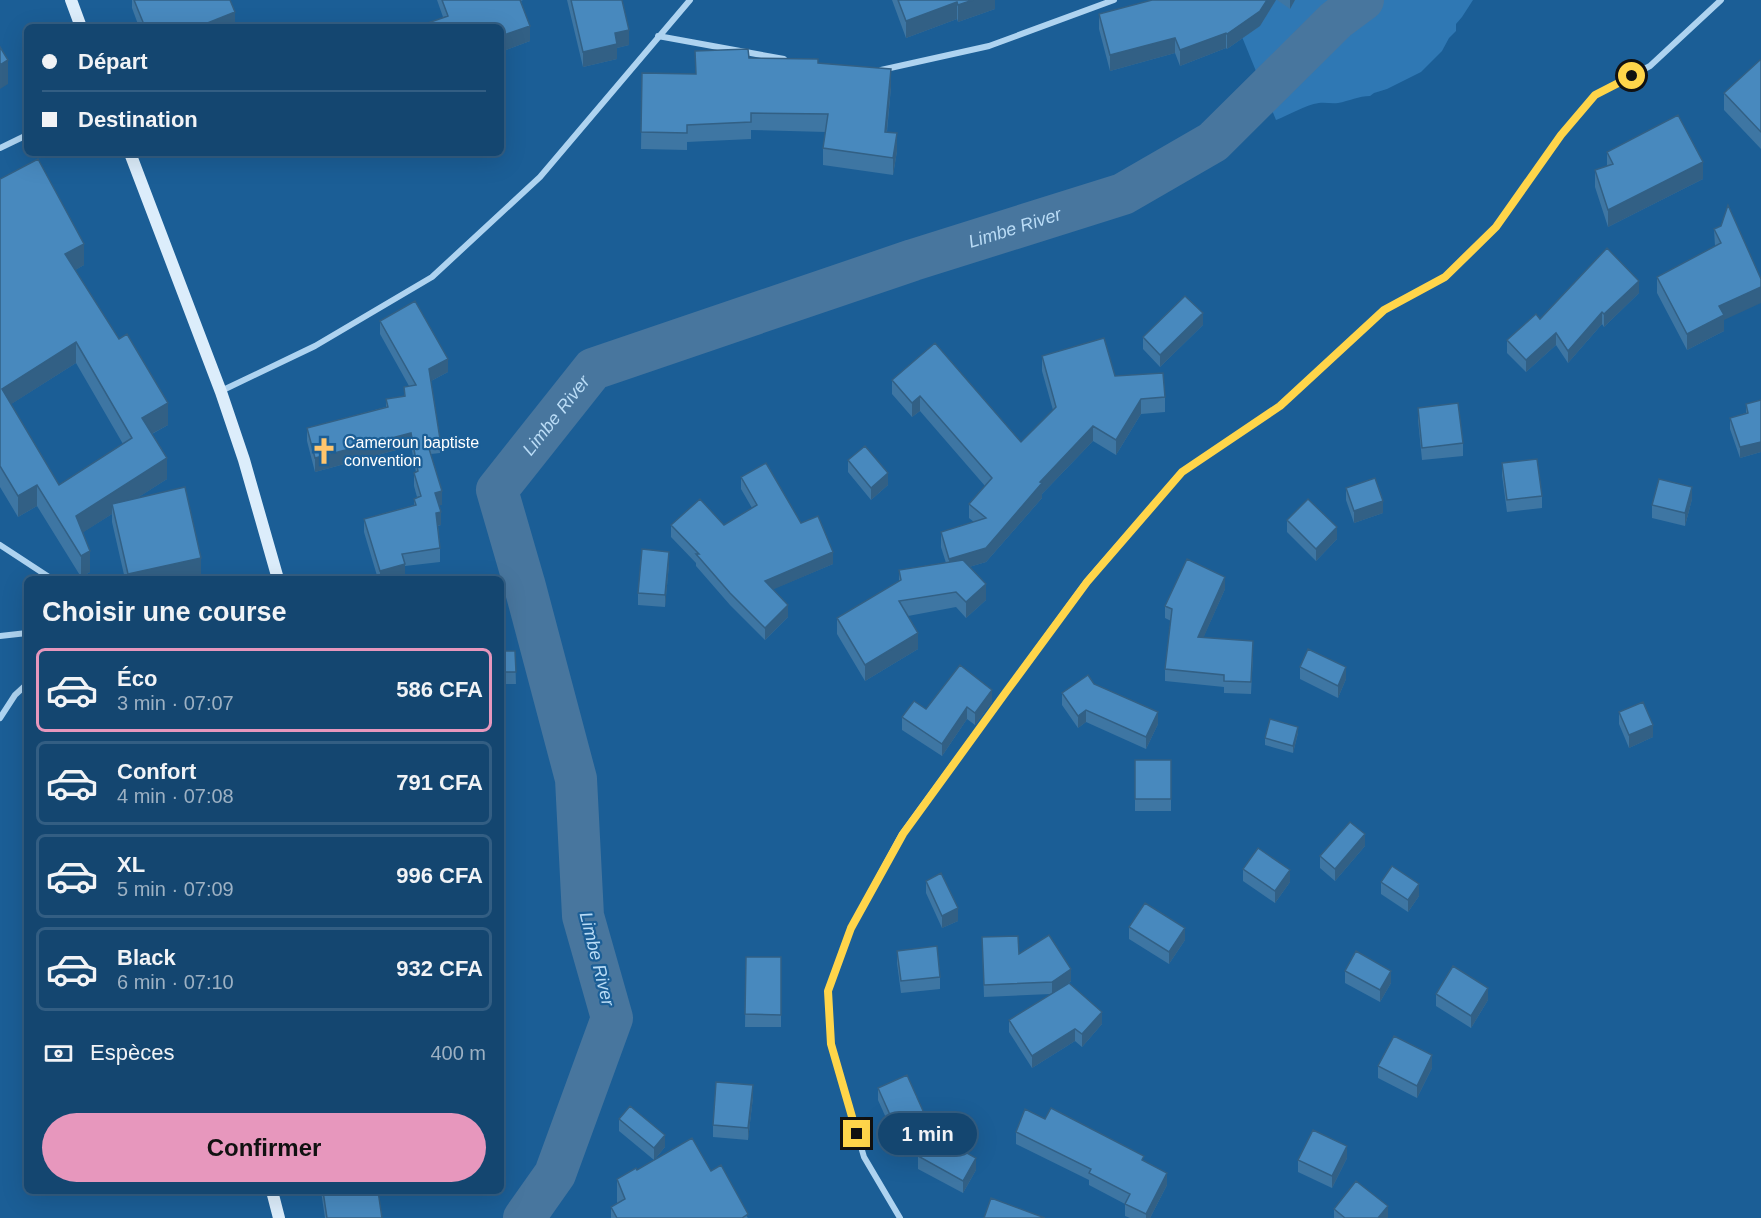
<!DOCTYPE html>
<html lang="fr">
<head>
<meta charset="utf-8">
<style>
  body { margin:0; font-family:Arial,sans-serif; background:#215078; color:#f1f3f6; height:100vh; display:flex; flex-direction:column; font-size:22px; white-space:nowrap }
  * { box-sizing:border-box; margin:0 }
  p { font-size:20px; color:#9db1c3 }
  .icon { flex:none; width:33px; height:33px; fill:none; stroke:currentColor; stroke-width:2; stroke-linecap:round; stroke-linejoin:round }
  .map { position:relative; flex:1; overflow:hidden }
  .side { position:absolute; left:24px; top:576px; width:480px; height:618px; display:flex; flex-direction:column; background:#144670; border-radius:9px; box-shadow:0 6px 24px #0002,0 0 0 2px #335e83 }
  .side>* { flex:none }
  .guide { position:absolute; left:24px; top:24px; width:480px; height:132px; border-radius:9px; box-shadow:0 6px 24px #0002,0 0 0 2px #335e83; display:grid; align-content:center; height:132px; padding:0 18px; background:#144670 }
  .end { position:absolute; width:27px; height:27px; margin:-14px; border:8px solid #ffd54a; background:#111; box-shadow:0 0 0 3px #111 }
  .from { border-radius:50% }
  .bubble { position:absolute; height:42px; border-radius:21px; background:#144670; box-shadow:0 6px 24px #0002,0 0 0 2px #335e83; font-size:20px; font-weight:600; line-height:42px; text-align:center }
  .guide b { display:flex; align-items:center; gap:21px; height:57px; font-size:22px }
  .guide b+b { border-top:2px solid #335e83 }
  .guide i { width:15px; height:15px; background:#f1f3f6 }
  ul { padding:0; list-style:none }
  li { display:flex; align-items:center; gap:18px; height:84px; margin:0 12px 9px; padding:0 6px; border:3px solid #335e83; border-radius:9px }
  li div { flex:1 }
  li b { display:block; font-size:22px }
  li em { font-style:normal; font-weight:600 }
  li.current { border-color:#e797bd }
  li>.icon { width:54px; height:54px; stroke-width:1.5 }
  h2 { padding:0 18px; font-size:27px; line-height:72px }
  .pay { display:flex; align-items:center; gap:15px; height:66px; padding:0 18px; font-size:22px }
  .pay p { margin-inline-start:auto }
  .action { display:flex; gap:12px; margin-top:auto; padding:12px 18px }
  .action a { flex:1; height:69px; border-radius:36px; background:#e797bd; color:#111; font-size:24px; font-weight:600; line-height:69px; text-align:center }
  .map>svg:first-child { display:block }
  .green { fill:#2f78b4 }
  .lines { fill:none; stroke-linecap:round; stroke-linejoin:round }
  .river { stroke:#48769e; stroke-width:42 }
  .street { stroke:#aed3f0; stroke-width:6 }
  .secondary { stroke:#dcedfb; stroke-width:12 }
  .wall { fill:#3e76a3; fill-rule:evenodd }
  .shaded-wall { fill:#326085 }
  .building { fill:#4889be; stroke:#326085; stroke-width:1.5; fill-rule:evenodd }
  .route { stroke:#ffd54a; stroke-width:8 }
  .labels { text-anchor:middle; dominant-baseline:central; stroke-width:4.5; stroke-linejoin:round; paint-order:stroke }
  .poi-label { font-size:16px; fill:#fff; stroke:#1b5e96; text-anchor:start }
  .water-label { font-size:18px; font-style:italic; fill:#badcf6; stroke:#1b5e96 }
</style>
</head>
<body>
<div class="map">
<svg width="1761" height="1218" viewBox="0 0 1761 1218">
  <rect width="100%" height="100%" fill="#1b5e96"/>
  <path class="green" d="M1248,0H1473L1462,17L1456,24V31L1449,38L1442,51L1421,72L1387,89L1374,93L1370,96C1359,96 1349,101 1338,103C1332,104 1325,102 1319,103C1305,105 1289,115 1276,120L1231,10Z"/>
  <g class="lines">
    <path class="river" id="s1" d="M524,1218L555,1174L612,1018L583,916L576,779L524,583L497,490L593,369L913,260L1123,194L1213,142L1336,20L1363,0"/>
    <path class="street" d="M658,36L784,59
      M881,70L989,46L1114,0
      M0,148L27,135
      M221,391L315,346L432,277L540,177L690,0
      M0,545L52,579
      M0,636L27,633
      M0,718L15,695L27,684
      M900,1218L864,1157L831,1044L828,991L851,928L902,834L1087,581L1182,472L1280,406L1384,310L1445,277L1496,227L1561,135L1595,95L1650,66L1721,0"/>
    <path class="secondary" d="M71,0L81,27
      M130,153L221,392L244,460L278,579
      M272,1191L279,1218"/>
  </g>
  <path class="wall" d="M132,0H230L235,26L233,27H139L132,8Z
    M437,0H523L521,1L530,41L501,52V27L443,17Z
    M567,0H616L629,45L617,48V59L583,67Z
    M892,0H995V9L958,22L957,19L906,38Z
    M1152,0H1276L1260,26L1227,49L1226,48L1180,66L1175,53L1110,71L1099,29V14Z
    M1277,0H1295L1290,9Z
    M695,51L749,58L818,63L891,87L887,132L897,151L893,175L823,165V148L826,132L751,130V139L687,142V150L641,149L642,73L696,74Z
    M1761,61V149L1724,110V93Z
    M1607,152L1703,179L1608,227L1595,187V170L1607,166Z
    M0,179L84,265L75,270L168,425L152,434L167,479L137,498L201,576L187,579H125L112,522V514L83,532L90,572L81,577L37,506L18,517L0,487ZM76,363L123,444L59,485L11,404Z
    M1721,226L1724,331L1687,350L1657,293V277L1715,246L1714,229Z
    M1639,293L1604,327L1602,324L1568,363L1556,345L1526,372L1507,353V340L1540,319Z
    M380,321L448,372L431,381L440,439V453L431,454L442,505H439L441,525L438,526L440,548V562L405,566V577L399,579H378L364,532V519L414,505V499L417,497L414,486V473L416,472L411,446L315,472L307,441V428L386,407V399L404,396V387L409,386L380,334Z
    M1203,325L1160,367L1143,349V337Z
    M1042,356L1115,376L1165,397V412L1141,414L1116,455L1093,441L1042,494V498L986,562L969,567L986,600L966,618L956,607L908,616L918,649L865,681L837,634V618L899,581V570L946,563L941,547V532L974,522L969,518V504L985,486L920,411L912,417L892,394V380L1021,442L1053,410L1042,371Z
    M1761,400V452L1740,458L1730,429V418L1746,413V404Z
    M1418,408L1463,443V456L1422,460L1418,420Z
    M848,460L888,485L871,500L848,472Z
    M1502,463L1542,496V508L1507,512L1502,475Z
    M741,477L801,523L833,564L773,589L788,617L765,640L730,605L696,566V563L671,537V525H724L752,508L741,489Z
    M1346,488L1383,513L1354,523L1346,500Z
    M1692,499L1685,526L1652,518V505Z
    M1287,520L1337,539L1316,561L1287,532Z
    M669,564L665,607L638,605V593Z
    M1225,589L1203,638L1253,653L1251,694L1224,693V687L1165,681V669L1171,621L1165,618V606Z
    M501,651H515L516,684H501Z
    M1300,667L1346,679L1338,698L1300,679Z
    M1094,684L1158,724L1146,749L1086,722L1078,728L1062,705V693Z
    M992,702L975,725L967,719L942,756L902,730V717L926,709Z
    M1619,712L1653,737L1629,748L1619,724Z
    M1298,733L1293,753L1265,745V738Z
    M1135,760H1171V811H1135Z
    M1365,846L1335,881L1320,868V856Z
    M1243,869L1290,882L1275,903L1243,881Z
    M926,881L958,921L942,928L926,893Z
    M1381,882L1419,896L1408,912L1381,894Z
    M1129,927L1185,940L1169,964L1129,939Z
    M982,937L1019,954L1071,981L1069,983L1102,1024L1082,1047L1075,1041L1032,1068L1009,1032V1020L1051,994L984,997Z
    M897,951L940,977V989L901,993L897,963Z
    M746,957H781V1027H745Z
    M1345,971L1391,983L1380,1002L1345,983Z
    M1436,994L1488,1000L1471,1028L1436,1006Z
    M1378,1066L1432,1068L1417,1098L1378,1078Z
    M878,1088L924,1125L895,1138L878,1100Z
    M753,1097L748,1140L713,1137V1125Z
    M619,1119L665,1147L654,1160L619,1131Z
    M1045,1119L1144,1161L1167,1185L1150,1218H1130L1125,1216V1204L1089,1185V1180L1016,1144V1132Z
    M918,1156L976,1170L963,1193L918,1169Z
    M1347,1158L1332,1188L1298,1172V1160Z
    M637,1170L711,1171L748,1218H611V1207L617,1203V1179Z
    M321,1191H378L382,1218H325Z
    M1388,1206V1218H1334V1209Z"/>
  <path class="shaded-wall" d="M973,0H995V9L958,22V5Z
    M1267,0H1276L1260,26L1227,49V34Z
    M1290,0H1295L1290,9Z
    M957,2V19L906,38V21Z
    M235,12V26L233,27H205V24Z
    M530,26V41L501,52V36Z
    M629,30V45L617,48V59L583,67V52L615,33Z
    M1226,33V48L1180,66V50Z
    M1175,38V53L1110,71V55Z
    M8,60V84L0,89V65Z
    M891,69V87L885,149V132Z
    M897,133V151L893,175V158Z
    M1703,162V179L1608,227V210Z
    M84,244V265L65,276V254Z
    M1639,281V293L1604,327V314Z
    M1761,287V303L1724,320V331L1687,350V334L1719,306Z
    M1602,312V324L1568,363V351Z
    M1203,313V325L1160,367V355Z
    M1556,333V345L1526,372V360Z
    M76,342V363L2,410V389Z
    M448,359V372L429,382V369Z
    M920,396V411L912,417V403Z
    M1141,399V414L1116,455V440Z
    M168,403V425L142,439V418Z
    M1093,426V441L1042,494V498L986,562L949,573V559L1040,482Z
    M411,433V446L315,472V458Z
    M1761,442V452L1740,458V447Z
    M167,458V479L114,513L112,504V514L76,537V516Z
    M888,473V485L871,500V488Z
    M37,485V506L18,517V496Z
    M1692,487V499L1685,526V513Z
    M442,491V505L435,506V493Z
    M1383,501V513L1354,523V511Z
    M441,512V525L436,526V513Z
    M1337,527V539L1316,561V549Z
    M90,551V572L81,577V556Z
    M669,552V564L665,607V595Z
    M833,552V564L765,593V581Z
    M201,558V576L187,579H128V574Z
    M405,564V577L399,579H380V571Z
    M1225,577V589L1198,650V637Z
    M986,584V600L966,618V602Z
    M788,605V617L765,640V628Z
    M918,633V649L865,681V665Z
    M1346,667V679L1338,698V686Z
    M992,690V702L975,725V713Z
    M967,707V719L942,756V744Z
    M1086,710V722L1078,728V716Z
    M1158,712V724L1146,749V737Z
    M1653,725V737L1629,748V735Z
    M1298,727V733L1293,753V746Z
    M1365,834V846L1335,881V869Z
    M1290,870V882L1275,903V891Z
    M1419,884V896L1408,912V900Z
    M958,908V921L942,928V916Z
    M1185,928V940L1169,964V952Z
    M1071,969V981L1052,994V982Z
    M1391,971V983L1380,1002V990Z
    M1488,988V1000L1471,1028V1016Z
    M1102,1012V1024L1082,1047V1034Z
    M1075,1029V1041L1032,1068V1056Z
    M1432,1055V1068L1417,1098V1086Z
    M753,1085V1097L748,1140V1128Z
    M924,1113V1125L895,1138V1126Z
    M665,1135V1147L654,1160V1148Z
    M1347,1146V1158L1332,1188V1176Z
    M976,1158V1170L963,1193V1181Z
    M1167,1173V1185L1150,1218H1146V1214Z
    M1388,1206V1218H1378Z"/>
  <path class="building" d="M134,0H230L235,12L205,24L206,27H145Z
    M442,0H520L530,26L501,36V27H416L448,16Z
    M571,0H622L629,30L615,33L617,44L583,52Z
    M898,0H973L958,5L957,2L906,21Z
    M1152,0H1267L1260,11L1227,34L1226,33L1180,50L1175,38L1110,55L1099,14Z
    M0,47L8,60L0,65Z
    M748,49L749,58L818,59V63L891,69L885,132L897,133L893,158L823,148L828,114L751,113V122L687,125V133L641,132L642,73L696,74L695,51Z
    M1760,60L1761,61V132L1724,93Z
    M1678,115L1703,162L1608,210L1595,170L1613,164L1607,152Z
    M38,159L84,244L65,254L119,339L127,334L168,403L142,418L167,458L76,516L90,551L81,556L37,485L18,496L0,466V179ZM76,342L132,438L59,485L2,389Z
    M1728,205L1761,279V287L1719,306L1724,315L1687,334L1657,277L1721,243L1714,229L1721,226Z
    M1607,248L1639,281L1604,314L1602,312L1568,351L1556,333L1526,360L1507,340L1536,314L1540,319Z
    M1185,296L1203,313L1160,355L1143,337Z
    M415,301L448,359L429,369L440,439L427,442L442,491L435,493L441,512L436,513L440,548L402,554L405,564L380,571L364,519L416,505L414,499L421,496L414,473L418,471L411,433L315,458L307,428L388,407L386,399L405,396L404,387L416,385L380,321Z
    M1104,338L1115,376L1163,373L1165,397L1141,399L1116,440L1093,426L1040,482L1042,483L986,548L949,559L941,532L986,518L969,504L992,478L920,396L912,403L892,380L935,343L1021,442L1056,407L1042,356Z
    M1761,400V442L1740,447L1730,418L1748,413L1746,404Z
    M1458,403L1463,443L1422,448L1418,408Z
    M865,446L888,473L871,488L848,460Z
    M1537,459L1542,496L1507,500L1502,463Z
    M766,463L801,523L818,516L833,552L765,581L788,605L765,628L730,593L696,554H699L671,525L700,499L724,525L757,505L741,477Z
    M1375,478L1383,501L1354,511L1346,488Z
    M1659,479L1692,487L1685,513L1652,505Z
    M185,487L201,558L128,574L112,504Z
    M1308,499L1337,527L1316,549L1287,520Z
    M642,549L669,552L665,595L638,593Z
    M1187,559L1225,577L1198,637L1253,641L1251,682L1224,681V675L1165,669L1172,609L1165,606Z
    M963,560L986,584L966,602L956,592L899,601L918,633L865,665L837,618L901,580L899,570Z
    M1308,649L1346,667L1338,686L1300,667Z
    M501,651H515L516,672H501Z
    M960,665L992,690L975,713L967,707L942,744L902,717L914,701L926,709Z
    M1088,675L1094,684L1158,712L1146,737L1086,710L1078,716L1062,693Z
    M1643,702L1653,725L1629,735L1619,712Z
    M1270,719L1298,727L1293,746L1265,738Z
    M1135,760H1171V799H1135Z
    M1350,822L1365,834L1335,869L1320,856Z
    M1258,848L1290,870L1275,891L1243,869Z
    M1392,866L1419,884L1408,900L1381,882Z
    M941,873L958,908L942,916L926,881Z
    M1145,903L1185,928L1169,952L1129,927Z
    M1049,935L1071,969L1052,982L984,985L982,937L1018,936L1019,954Z
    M937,946L940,977L901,981L897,951Z
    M1356,951L1391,971L1380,990L1345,971Z
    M746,957H781V1015L745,1014Z
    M1453,966L1488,988L1471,1016L1436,994Z
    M1069,983L1102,1012L1082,1034L1075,1029L1032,1056L1009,1020Z
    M1394,1036L1432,1055L1417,1086L1378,1066Z
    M907,1075L924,1113L895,1126L878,1088Z
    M716,1082L753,1085L748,1128L713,1125Z
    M630,1106L665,1135L654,1148L619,1119Z
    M1051,1108L1144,1156L1142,1160L1167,1173L1146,1214L1125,1204L1130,1194L1089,1173L1091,1169L1016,1132L1025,1109L1045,1119Z
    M1313,1130L1347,1146L1332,1176L1298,1160Z
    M931,1133L976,1158L963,1181L918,1156Z
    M692,1138L711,1171L721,1165L748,1214L742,1218H617L611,1207L625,1199L617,1179L636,1168L637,1170Z
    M1356,1181L1388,1206L1378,1218H1345L1334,1209Z
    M323,1191H378L382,1218H327Z
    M991,1198L1045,1218H984Z"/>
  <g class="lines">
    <path class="route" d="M857,1134L831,1044L828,991L851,928L903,834L1006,692L1087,582L1182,472L1280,406L1384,310L1445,277L1496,227L1561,135L1595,95L1632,76"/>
  </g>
  <defs>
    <symbol id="church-bare" viewBox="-9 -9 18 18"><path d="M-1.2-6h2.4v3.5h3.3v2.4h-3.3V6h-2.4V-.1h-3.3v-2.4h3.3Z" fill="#ffc56d" stroke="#1b5e96" stroke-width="2.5" paint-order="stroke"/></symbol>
  </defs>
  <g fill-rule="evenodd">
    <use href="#church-bare" x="305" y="432" width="38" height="38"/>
  </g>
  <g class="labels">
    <g class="poi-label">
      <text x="344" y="442">Cameroun baptiste<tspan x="344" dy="18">convention</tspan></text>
    </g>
    <g class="water-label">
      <text stroke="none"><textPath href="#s1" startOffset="1362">Limbe River</textPath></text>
      <text stroke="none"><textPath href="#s1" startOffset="858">Limbe River</textPath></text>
      <text transform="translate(597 959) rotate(76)">Limbe River</text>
    </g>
  </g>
</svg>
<i class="end from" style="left:1632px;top:76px"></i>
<i class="end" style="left:857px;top:1134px"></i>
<div class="bubble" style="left:878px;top:1113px;width:99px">1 min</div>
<div class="guide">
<b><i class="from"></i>Départ</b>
<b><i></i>Destination</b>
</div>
<section class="side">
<h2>Choisir une course</h2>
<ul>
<li class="current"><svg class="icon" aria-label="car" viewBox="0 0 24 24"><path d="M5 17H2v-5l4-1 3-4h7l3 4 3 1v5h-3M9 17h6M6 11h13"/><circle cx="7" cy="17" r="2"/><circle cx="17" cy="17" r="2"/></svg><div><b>Éco</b><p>3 min · 07:07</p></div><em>586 CFA</em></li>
<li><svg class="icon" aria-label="car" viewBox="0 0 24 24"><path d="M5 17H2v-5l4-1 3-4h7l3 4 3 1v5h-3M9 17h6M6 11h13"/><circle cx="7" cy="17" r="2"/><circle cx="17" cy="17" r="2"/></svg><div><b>Confort</b><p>4 min · 07:08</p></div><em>791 CFA</em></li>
<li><svg class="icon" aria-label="car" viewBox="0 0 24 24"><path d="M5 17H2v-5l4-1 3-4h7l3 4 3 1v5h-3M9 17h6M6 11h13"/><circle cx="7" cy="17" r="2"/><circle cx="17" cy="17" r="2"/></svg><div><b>XL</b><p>5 min · 07:09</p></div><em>996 CFA</em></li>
<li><svg class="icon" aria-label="car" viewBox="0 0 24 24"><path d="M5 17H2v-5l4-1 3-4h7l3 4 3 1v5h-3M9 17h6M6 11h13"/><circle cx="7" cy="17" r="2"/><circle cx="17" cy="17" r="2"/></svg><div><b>Black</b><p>6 min · 07:10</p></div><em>932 CFA</em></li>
</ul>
<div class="pay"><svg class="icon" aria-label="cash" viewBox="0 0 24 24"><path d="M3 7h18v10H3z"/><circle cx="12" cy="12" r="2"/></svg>Espèces<p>400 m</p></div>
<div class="action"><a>Confirmer</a></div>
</section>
</div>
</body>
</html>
